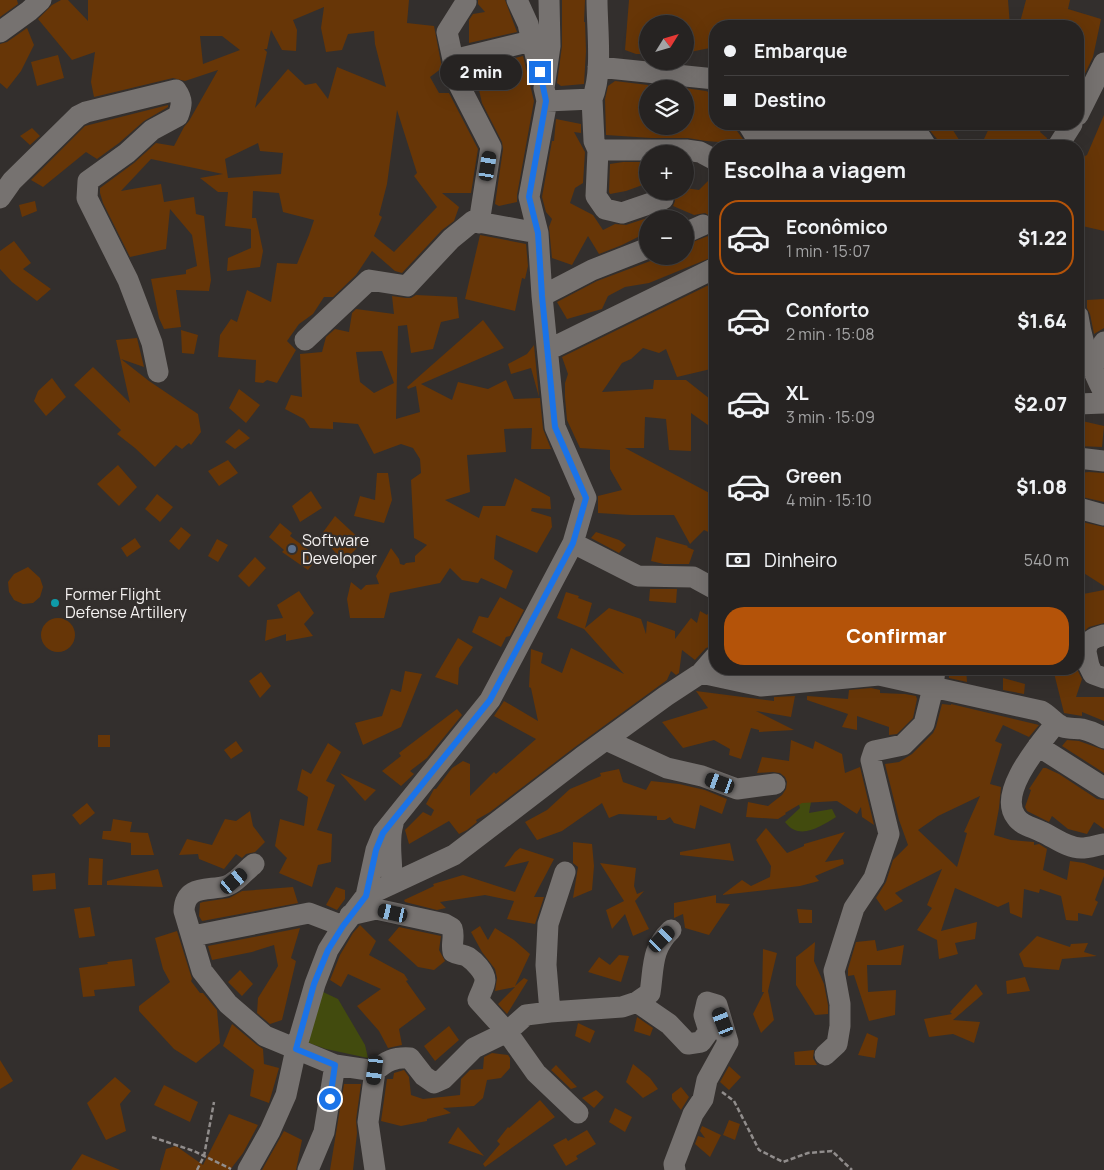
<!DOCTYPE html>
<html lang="pt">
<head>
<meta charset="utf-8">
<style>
  body { margin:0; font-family:Manrope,sans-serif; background:#2e2b2a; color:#f1f3f6; height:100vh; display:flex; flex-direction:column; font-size:19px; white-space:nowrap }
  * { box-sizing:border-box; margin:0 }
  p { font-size:16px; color:#a4a4a5 }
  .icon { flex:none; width:28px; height:28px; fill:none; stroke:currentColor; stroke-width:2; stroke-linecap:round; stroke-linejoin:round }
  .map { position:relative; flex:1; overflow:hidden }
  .drawer { position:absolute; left:709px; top:140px; width:375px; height:535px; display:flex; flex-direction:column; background:#262322; border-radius:20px; box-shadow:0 5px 20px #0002,0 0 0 1px #424040 }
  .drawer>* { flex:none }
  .banner { position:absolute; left:709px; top:20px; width:375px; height:110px; border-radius:20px; box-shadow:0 5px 20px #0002,0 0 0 1px #424040; display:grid; align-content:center; height:110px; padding:0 15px; background:#262322 }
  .needle { width:32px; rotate:53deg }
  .tools { position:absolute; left:639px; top:15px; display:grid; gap:10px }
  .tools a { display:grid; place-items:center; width:55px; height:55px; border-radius:50%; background:#262322; box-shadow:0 5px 20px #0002,0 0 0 1px #424040; font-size:25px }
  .end { position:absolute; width:22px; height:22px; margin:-11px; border:6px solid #1a73e8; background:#fff; box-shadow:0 0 0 2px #fff }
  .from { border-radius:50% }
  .bubble { position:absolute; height:35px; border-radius:18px; background:#262322; box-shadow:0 5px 20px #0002,0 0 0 1px #424040; font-size:16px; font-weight:800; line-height:35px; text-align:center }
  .car { position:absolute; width:15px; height:30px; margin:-15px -8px; border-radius:6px; box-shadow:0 0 4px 1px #0007; background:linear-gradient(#222 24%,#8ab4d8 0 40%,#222 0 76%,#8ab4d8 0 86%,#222 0) }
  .banner b { display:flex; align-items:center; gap:18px; height:48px; font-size:19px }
  .banner b+b { border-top:1px solid #424040 }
  .banner i { width:12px; height:12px; background:#f1f3f6 }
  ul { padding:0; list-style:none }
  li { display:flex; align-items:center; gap:15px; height:75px; margin:0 10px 8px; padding:0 5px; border:2px solid transparent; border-radius:20px }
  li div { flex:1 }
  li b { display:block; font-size:19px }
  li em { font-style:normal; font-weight:800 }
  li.on { border-color:#b45309 }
  li>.icon { width:45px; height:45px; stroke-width:1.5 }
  h2 { padding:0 15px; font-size:22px; line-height:60px }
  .pay { display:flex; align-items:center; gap:12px; height:55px; padding:0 15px; font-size:19px }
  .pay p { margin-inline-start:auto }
  .cta { display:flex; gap:10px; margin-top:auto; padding:10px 15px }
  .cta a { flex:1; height:58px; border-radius:20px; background:#b45309; color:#fff; font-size:20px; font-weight:800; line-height:58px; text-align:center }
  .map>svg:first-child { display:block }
  .green { fill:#424b0e }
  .building { fill:#673607; fill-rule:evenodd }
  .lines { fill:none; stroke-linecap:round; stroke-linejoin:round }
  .path { stroke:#918d8c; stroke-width:2.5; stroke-dasharray:5 2.5; stroke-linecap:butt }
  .minor { stroke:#767270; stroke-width:21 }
  .route { stroke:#1a73e8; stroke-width:6 }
  .service-dot { fill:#5c6f8a; stroke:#332f2d; stroke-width:2 }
  .culture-dot { fill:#0f9aa8; stroke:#332f2d; stroke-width:2 }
  .labels { text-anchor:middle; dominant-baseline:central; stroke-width:4.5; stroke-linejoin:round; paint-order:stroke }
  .poi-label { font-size:16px; fill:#f4f1f0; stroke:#332f2d; text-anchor:start }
</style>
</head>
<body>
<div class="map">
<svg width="1104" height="1170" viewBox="0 0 1104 1170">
  <rect width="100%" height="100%" fill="#332f2d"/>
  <path class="green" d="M796,795L811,802L809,813L832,809L836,817C820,827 799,841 785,822L800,808Z
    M323,992L338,999L365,1045L368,1058L326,1049L309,1043L306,1035Z"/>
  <path class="building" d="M0,0H17L18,4L0,17Z
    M61,0H68L88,21V0H409L407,23L434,26L442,68L430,77L439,93H449L478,149L471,193H442L459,207L454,221L442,230L402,273L395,271L372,251L356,275L333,297H324L313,314L299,324L287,341L296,350L277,383L267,380L263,383L255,382L256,360L218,357L220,335L231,319L237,322L247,290L271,302L277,263L297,264L309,235L314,220L283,212L279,193L253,191L252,218H256L263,251L260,267L227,271L228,258L251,248V224V229L225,226L228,192H218L200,178L223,174L151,159L121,191L161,184L164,202L194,197L196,214L204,216L211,280L209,291L176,290L181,327L164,329L159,318L151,279L186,274V270L197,266L192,235L170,209L166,249L130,257L103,203L100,193V188L134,163L156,143L174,146L184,127L189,121L218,70L185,81L173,78L94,97L91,82L95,52L72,60L38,19L52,5ZM324,7L321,28L326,52L342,50L348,34L374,31L375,44L386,87L337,67L328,99L316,83L305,85L288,69L255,108L267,52L264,49H267L271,30L282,50L296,51L297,30L293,20ZM200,36H222L240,50L203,64ZM397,110L417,173L414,176L437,207L394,252L374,236L382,217L379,215L387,184ZM258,143L260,151L283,153L281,174L228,178L225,159Z
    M478,0H505L517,32L469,43V20L473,14L485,12L478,4Z
    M562,0H585L584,22H585L586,51L584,84L561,86L557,83L562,46Z
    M629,0H1008L1010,26L890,25L715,26V47L685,53V24H648V54H636L625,50Z
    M1026,0H1070L1068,9L1101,19L1093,57L1078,88V26H1019Z
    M27,28L34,45L21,71L7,89L0,83V44L7,42Z
    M58,55L64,78L37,86L31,62Z
    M523,56L534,101L517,195V202L499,206L495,204L503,149L502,142L482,103L474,68Z
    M615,81L648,85V126H685V88L706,91L715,95V124H736L737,131L748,146H732V143L706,141L688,138H651L606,135L605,99L608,86Z
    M168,105V107L144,121L119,143L97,159L86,152L43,187L31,180L85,126Z
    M1104,115V231L1078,225V192L1083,174L1079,168L1083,157L1087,155Z
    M556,119L581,124V133L574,132L585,152L583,183L575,188L570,203L593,215L603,230L615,224L626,225L665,212L668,219H648V232L622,245L599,254L588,236L572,265L552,258L549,227L552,219L546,212L542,197L552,141H554Z
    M901,124H949L963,146H938L937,139L927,127Z
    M991,124H1043L1040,132L1047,138L1045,146H996L984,139Z
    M32,128L40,136L30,145L20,136Z
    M623,162H648V183L626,191L610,194L609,192L610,164Z
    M715,174V219L705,213L694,215L673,206L675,201L674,194L675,191H685V188L699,190Z
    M35,201L37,211L22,217L19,205Z
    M715,232V256L649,283L625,287L608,296L602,309L567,319L557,302L597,281L653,260L657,256H685V245L708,236Z
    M480,235L526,244L528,266L525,279L522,278L515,311L465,299Z
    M14,241L31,263L23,269L51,289L37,301L12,282L0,269V251Z
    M715,282V368L677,377L666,349L659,353L643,348L631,359L622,363L602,392L653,389L654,380H686L715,403V430L691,413V451L669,450L666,419L645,417L644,448H625L715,496V535L704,530L690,544L674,515H631L598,513V496L622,490L610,469V450L580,448L567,420L565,397V383L568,374L562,357Z
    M416,295L457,297L459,318L441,322L433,349L411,353L407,325L398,326L396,419L420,412L416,386L408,389L407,387L483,320L504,348L421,384L452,400L458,382L488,389L506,380L514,399L540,398L543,429L551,449H531L532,428L504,429L506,452L467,455L470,492L445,500L479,518L483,506H505L515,478L550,497L551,509L532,508L531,511L551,517L552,527L537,553L496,535L494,559L513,571L506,589L481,578L478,583L462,580L450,568L440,583L390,593L384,618H350L347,599L351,582L361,590L366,585L379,584L376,576L391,548L399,559L400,564L404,565L406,563L415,562V556L427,545L414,538L411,480L421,473L420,459L413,448L401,444L374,454L358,424L333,422V429L310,428L304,419L285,409L291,395L302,397L300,354L322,352L326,337L335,329L349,332L352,313L356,309L394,314L392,296L406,298H411ZM382,351L394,383L374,393L360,382L356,352Z
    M1104,299V328L1094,334L1090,314L1087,308V300Z
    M181,330L198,335L194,354L182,353Z
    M137,338L144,367L121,359L149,381L198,414L201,432L191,445L189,443L182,449L176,445L155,467L135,448L117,434L121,430L74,385L93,367L130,403L116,340Z
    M534,345L539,397L531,368L511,374L508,364L527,354Z
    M52,378L66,397L46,416L34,401L38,391Z
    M239,389L260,405L246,423L229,408Z
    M1078,420L1104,426L1102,447L1078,446Z
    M239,429L250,438L235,449L225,442Z
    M228,460L238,473L219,486L208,471Z
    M118,465L137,487L119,506L97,484Z
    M1089,472L1104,473V502L1078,496V473Z
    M377,473H388L392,500L384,523L354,516L360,496L375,500Z
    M311,491L322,508L300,522L292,506Z
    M157,494L173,507L160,522L145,509Z
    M335,516L363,542L343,562L321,535Z
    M1078,521L1104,527V586L1079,570L1085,545L1078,542Z
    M280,523L292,533L290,536L318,557L308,570L282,552L284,550L269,537Z
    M181,527L191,535L179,550L169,541Z
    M596,532L619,540L626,545L619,553L591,538Z
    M656,537L688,546L687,547L694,550L689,564H664L651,561Z
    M135,538L141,547L127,557L121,548Z
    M217,539L228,545L218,562L208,556Z
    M255,557L266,568L249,587L238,576Z
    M28,567L40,578L43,587L40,597L33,603L23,604L14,600L9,592L8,582L14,574Z
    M650,589H677L676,603L649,601Z
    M1104,590V623L1089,627L1078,637V595Z
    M299,591L314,613L304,624L313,636L286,641V634L265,641L267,620L283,618L277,605Z
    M566,592L579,596L578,598L592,603L585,628L609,608L641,619L646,634L647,621L675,631V639L691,618L697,623L700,611L707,615L715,603V645L706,648L695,660L682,650L679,673L676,675L671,671L667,680L575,747L490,812L476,820L477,822L467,830L459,834L449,821L409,844L405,830L423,812L431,816L434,810L426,804L434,789H436L452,768L463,761L470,764V796L494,772L496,774L536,739L494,716L504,701L538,721L531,688L529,687L531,649L543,653L541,663L562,673L571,648L624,674L584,629L557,618Z
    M500,597L524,610L510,636L506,637L501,647L472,632L479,616L488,618Z
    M41 635a17 17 0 1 1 34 0a17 17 0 1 1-34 0Z
    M458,638L473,647L459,668L458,685L435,677Z
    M949,669H966L967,682L949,678Z
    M1053,669H1077L1082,679L1076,697H1104V721L1082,712V716L1064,713Z
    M405,671L422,674L401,727L363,745L355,723L382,716L391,689L401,692Z
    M261,672L271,686L260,698L249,681Z
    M1003,678L1025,684L1024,694L1003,690Z
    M871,688L880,690V693L905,694L916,696L917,699L913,718L897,734L889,735V727L857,716V730L842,727L848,714L807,700V696L848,699L849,690Z
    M696,691L774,701V697L795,696L791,717L756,711L794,730L759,732V730L751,728L741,759L729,755L730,749L714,740L683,748L662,722L708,708Z
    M942,704L951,705V704L1039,725L1029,737L1003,725L995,741L1002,744L990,784L1001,787L999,808L994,835L1011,840L1034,842V845L1039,844L1047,849L1043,870L1067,880L1070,861L1084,863L1104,870V876L1095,900L1098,902L1092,916L1078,913V921L1066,920L1061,896L1040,889L1039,893L1024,889L1022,918L1010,913L1009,902L998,907L955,888L941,931L977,922L975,939L955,943L958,954L939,959L937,940L917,930L932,908L927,905L942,869L895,893L903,901L885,911L876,898L886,882L893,860L908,845L899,820L885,764L899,762L912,754L933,733L936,727ZM980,796L964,832L967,833L957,867L918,830L938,816Z
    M457,709L462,715L427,758L410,771L414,774L401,786L382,771L401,756L399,753Z
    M98,735H110V747H98Z
    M791,740L813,749L815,741L842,754L845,773L860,767L874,825L862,817L861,807L857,814L837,801L802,803L785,813L786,814L778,819L746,817L748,802L768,806L782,795L786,789L787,782L785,777L780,773L773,772L757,773L762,757L789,761Z
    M1067,740L1079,741L1104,750V773L1062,746Z
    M236,741L243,751L231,759L224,750Z
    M328,743L341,752L326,781L335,785L317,830L332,834L331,862L318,865L312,887L279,873L287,858L275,846L280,819L304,826L308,797L297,790L302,769L311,774Z
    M1043,768H1046L1059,774L1097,799L1104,800V829L1094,822L1087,834L1068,829L1052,816L1049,822L1027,811L1025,807L1031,790L1029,789Z
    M619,769L623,782L646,790L651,781L679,784L705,790L727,799L722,814L700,805L695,829L674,823L670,817L665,820H657V816L619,814L609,818L602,803L562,831L537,840L525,822L547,810L570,789L601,776L600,773Z
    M340,773L376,790L365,801Z
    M87,803L95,813L80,825L72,815Z
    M250,811L253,826L265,842L255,852L246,854L242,858L236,854L224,869L199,859L198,854L179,855L187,839L212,845L225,819L236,821Z
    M113,819L132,822L130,832L148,833L154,855H131V843L102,839L103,831H111Z
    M766,828L787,853L804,846V844L845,832L825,862L843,859L844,864L815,876L819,881L800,886L722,895L742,880L751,886L770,877L771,866L756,840Z
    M573,842L592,844L594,866L592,890L573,898L578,867L573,863Z
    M730,843L734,861L680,855V852Z
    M520,848L554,859L534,897H544L535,924L507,919L514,901L485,895L440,902L446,908L437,910L405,902L404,900L434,886L433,884L463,875L515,892L529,861L504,867L515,852Z
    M89,858L103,859L102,885H88Z
    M600,863L636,868L634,886L637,894L644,891L635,901L649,929L633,936L625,914L612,929L606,910L624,901Z
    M158,869L163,887L107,885V881Z
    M55,873L56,889L33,891L32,875Z
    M293,887L298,903L202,921L199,916L200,903L203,902L229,898L242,891Z
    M336,887L345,890V899L337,910L326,905Z
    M716,895V903L730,904L709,935L685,928L683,914L674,918V903Z
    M90,907L95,936L79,938L74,909Z
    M797,909L812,910V923H799Z
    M360,925L376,941L369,955L404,974L408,980L406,981L426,1009L399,1029L402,1045L388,1048L379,1031L357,1006L381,989L348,974L341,987L330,980L340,955L353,933Z
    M480,926L488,940L495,928L514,940L530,954L515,986L524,978L528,980L507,1014L498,1004L515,987L495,991L497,978L495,969L482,952L471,932Z
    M399,927L441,936L439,950L445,961L434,970L418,967L388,940Z
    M300,928L291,958L296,961L282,1020L270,1024L257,1013L258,998L278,966L274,945L252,952L212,960L208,946Z
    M177,931L192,979L191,981L200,993H203L217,1010L220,1043L196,1063L174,1049L139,1011V1006L170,982L163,969L155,938Z
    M1037,936L1070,947L1071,944L1088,943L1084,952L1097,956L1062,959L1059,970L1024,967L1019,954Z
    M875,940L877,951L904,945L901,965H867L868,992L896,990L895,1015L869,1021L854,975L848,976V969L856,942Z
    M815,942L814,961L824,984L828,1005V1014L815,1015L796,985V957Z
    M763,949L777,953L768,991L774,1020L761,1033L753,1014L764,992H762Z
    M619,955L629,956L621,982L588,972L599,957L610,965Z
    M132,959L135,986L94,990L95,996L83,997L79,968L108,964L107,962Z
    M240,970L253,984L242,996L228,982Z
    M1025,977L1030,991L1007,994L1006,981Z
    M976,984L983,994L953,1020L980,1022L974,1043L953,1034L929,1037L924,1019L952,1014L950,1012Z
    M637,1017L653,1028L650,1036L634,1031Z
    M578,1023L595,1031L590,1043L575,1036Z
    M232,1024L257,1045L263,1049L264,1064L279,1068L269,1103L250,1096L254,1070L223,1046Z
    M449,1026L459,1040L435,1061L424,1046Z
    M867,1033L878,1038L875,1058L858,1055Z
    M814,1050L813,1058L817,1065H795L794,1052Z
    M492,1053L508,1055L510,1058V1068L501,1078L487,1080L483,1098L474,1106L443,1108L451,1113L427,1119V1121L401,1126L381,1121L387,1079H393L394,1073L404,1070L409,1077L411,1095L423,1099L460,1095L461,1079L470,1070L483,1069L484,1057Z
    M0,1060L13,1081L0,1089Z
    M633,1064L650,1078L658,1089L643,1098L626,1082Z
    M556,1065L577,1087L571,1089L551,1070Z
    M729,1066L741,1077L729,1090L720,1082Z
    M115,1077L131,1091L120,1104L126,1131L106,1140L87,1103Z
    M344,1084H361L356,1120L357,1133L353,1170H330Z
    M164,1085L198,1102L190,1122L154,1105Z
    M681,1087L689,1097L681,1110L672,1099V1094Z
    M596,1090L604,1097L594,1108L582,1098Z
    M540,1100L555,1117L485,1167L483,1164L500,1144L497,1141L508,1127L509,1128Z
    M615,1108L632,1117L625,1132L609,1122Z
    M229,1114L258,1125L243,1153L230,1170H160L166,1149L176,1146L203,1165Z
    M729,1120L740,1124L735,1140L723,1135Z
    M702,1126L721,1135L710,1157L695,1144L698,1136L705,1138L700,1131Z
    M458,1127L484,1156L448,1143Z
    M587,1130L596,1144L576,1156L578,1159L566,1166L553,1145L566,1138L568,1141Z
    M284,1131L302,1140L296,1170H262Z
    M82,1154L120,1170H71Z"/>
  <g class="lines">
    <path class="path" d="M722,1092L734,1101L759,1150L783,1162L808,1153L832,1151L852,1170
      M152,1137L194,1151L231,1169
      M197,1170L204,1156L214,1102"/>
    <path class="minor" d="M465,0L466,2L447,32L458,83L491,147L479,223
      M517,0L528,24L541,78
      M549,0L550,46L544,88L547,101L529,197L538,233L542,296L555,427L586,498L573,543L638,576L693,577L715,589
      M0,32L29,11L41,0
      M453,60L531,41
      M598,67L715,79
      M592,99L594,141L598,150H686L700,152L715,160
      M547,101L592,99C603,74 597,28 597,0
      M1078,115L1104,63
      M748,124L756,137L874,134L921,138L926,146
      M1058,146L1072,124
      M598,150L596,196L605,209L622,213L663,199
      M0,198L12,181L78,116L86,112L176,90C183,100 182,105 178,116L152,130L127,153L88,181L87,198L128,280L152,343L158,372
      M685,233L703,225
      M542,296L592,270L648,248
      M1078,316C1082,343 1091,368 1104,393
      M305,340L369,280L407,286L451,239L473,221L538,233
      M548,350L715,268
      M1092,369L1104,342
      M1078,404L1104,403
      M1078,458L1104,461
      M1078,508L1104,515
      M1078,649L1086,652L1089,666L1093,674L1104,678
      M1086,652C1087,640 1093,638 1104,635
      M701,673L761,686L879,675L1041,711C1049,715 1054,723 1063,727C1069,729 1076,728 1082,729C1091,731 1097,734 1104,738
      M1056,723C1041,743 997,792 1016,817C1022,826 1033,827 1042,832C1054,837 1067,848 1081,848C1089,848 1097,845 1104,844
      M606,740L667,768L702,776L737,789L775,784
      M1038,746L1104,788
      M254,864C246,870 236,883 226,886C209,891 185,884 184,911L202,971L228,1004L265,1036L335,1065L324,1132L308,1170
      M391,884C394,864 387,844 393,824
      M366,896L376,850L383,833L490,700L573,543
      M350,915L376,909L445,924L452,928C455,937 451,943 453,952C458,955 463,954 468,957C474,961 485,972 485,980C485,986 480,994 478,1000L507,1032L536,1073L578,1113
      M193,936L309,913L343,926
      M637,1002L669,1024L688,1044L701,1042L709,1031L704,1015L707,1002L717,1005L728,1042L707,1080L703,1099L693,1114L674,1164L675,1170
      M550,1012L546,965L548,924L565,872
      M825,1055L837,1044L840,1026V1004L834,971L854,908L874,878L889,834L871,760L874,751L903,745L924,724L933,688L935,669
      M335,1065L375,1071
      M248,1170L270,1131L286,1095L296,1049L315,984L328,950L343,926L366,896L454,855L582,757L666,696L701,673L715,657
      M375,1170L368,1122L375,1071C386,1061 394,1057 410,1058L424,1076L434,1083L443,1079L474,1048L507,1032L526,1015L550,1012L622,1007L637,1002L650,993C654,967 651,949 671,930"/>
  </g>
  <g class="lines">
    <path class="route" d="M330,1099L335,1065L296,1049L314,984L328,950L343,926L366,896L376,850L383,833L490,700L573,543L586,498L555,427L542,296L538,233L529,197L546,101L540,72"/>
  </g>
  <circle class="service-dot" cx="292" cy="549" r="5"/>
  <circle class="culture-dot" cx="55" cy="603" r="5"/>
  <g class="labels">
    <g class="poi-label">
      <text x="302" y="540">Software<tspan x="302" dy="18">Developer</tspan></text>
      <text x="65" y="594">Former Flight<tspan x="65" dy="18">Defense Artillery</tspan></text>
    </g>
  </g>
</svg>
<div class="tools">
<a><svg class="needle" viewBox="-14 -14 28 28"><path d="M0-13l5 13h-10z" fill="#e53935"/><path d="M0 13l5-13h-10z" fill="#a4a4a5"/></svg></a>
<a><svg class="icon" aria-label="layers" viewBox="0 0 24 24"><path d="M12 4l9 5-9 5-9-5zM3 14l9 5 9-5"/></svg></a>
<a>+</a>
<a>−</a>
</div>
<i class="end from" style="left:330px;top:1099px"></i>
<i class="end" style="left:540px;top:72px"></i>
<div class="bubble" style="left:440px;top:55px;width:82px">2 min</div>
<i class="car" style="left:488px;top:166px;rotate:9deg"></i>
<i class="car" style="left:720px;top:783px;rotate:290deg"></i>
<i class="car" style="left:234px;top:881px;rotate:50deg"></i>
<i class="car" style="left:393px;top:913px;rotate:283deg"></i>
<i class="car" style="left:662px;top:939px;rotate:45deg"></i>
<i class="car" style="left:723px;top:1022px;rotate:339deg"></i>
<i class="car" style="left:375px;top:1070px;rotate:187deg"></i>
<div class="banner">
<b><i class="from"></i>Embarque</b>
<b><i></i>Destino</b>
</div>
<section class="drawer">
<h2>Escolha a viagem</h2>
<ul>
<li class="on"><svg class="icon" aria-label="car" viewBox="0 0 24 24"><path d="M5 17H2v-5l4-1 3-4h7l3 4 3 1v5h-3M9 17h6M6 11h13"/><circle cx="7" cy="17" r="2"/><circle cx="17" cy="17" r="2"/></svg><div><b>Econômico</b><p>1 min · 15:07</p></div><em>$1.22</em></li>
<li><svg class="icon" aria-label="car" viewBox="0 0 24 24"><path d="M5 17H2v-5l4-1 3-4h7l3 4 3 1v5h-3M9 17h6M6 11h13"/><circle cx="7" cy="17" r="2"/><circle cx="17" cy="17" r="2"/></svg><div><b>Conforto</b><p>2 min · 15:08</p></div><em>$1.64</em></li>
<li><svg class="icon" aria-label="car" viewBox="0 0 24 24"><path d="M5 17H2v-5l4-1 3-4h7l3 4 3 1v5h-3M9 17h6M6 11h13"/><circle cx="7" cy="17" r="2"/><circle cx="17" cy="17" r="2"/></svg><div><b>XL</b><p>3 min · 15:09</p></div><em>$2.07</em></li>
<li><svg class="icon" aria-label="car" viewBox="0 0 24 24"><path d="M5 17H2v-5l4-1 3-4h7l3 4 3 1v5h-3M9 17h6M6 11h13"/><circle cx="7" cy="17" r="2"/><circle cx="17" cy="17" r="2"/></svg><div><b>Green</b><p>4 min · 15:10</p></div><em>$1.08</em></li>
</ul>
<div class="pay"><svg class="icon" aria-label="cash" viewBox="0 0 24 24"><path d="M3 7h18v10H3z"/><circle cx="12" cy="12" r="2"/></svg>Dinheiro<p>540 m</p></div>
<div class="cta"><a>Confirmar</a></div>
</section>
</div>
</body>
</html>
